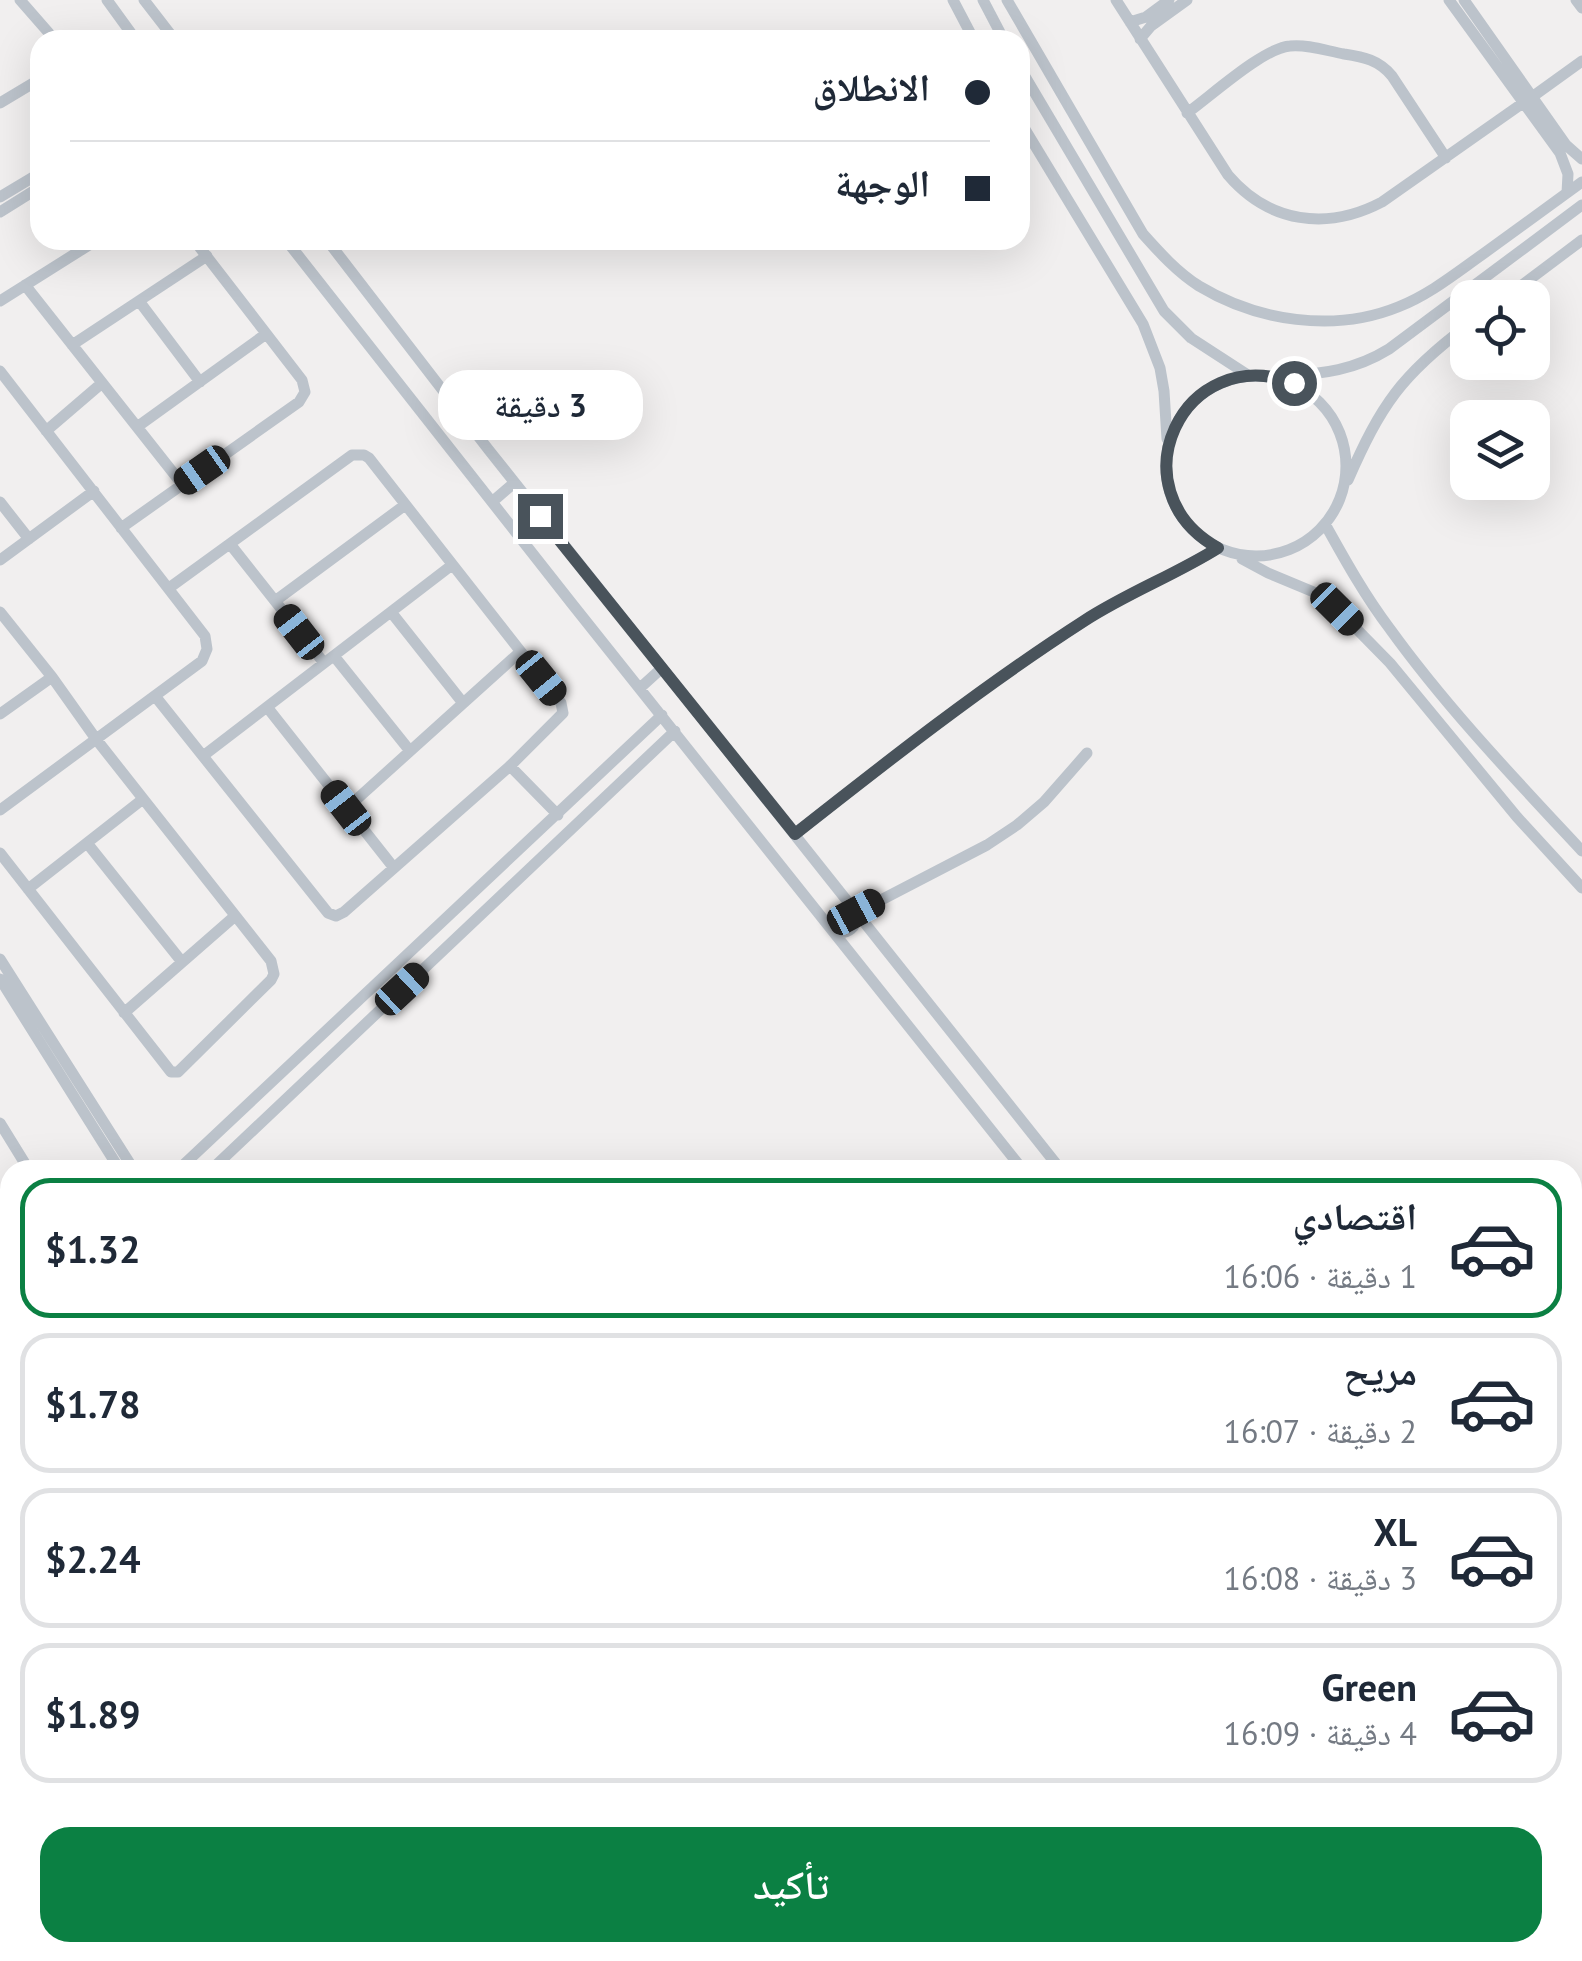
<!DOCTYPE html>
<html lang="ar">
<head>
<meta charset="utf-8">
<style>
  body { margin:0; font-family:"PT Sans","Noto Naskh Arabic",sans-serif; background:#f6f6f7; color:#1f2937; direction:rtl; height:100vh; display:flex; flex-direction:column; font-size:38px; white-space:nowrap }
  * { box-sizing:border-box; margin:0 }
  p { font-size:32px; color:#747a83 }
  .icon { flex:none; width:55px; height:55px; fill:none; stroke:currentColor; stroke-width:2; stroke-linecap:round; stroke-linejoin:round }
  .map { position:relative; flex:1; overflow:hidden; direction:ltr }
  .sheet { position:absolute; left:0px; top:1160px; width:1582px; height:802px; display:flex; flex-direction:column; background:#fff; border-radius:30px 30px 0 0; box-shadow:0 10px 40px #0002; direction:rtl }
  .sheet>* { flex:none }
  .guide { position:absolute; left:30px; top:30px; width:1000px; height:220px; border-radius:30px; box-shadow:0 10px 40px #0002; direction:rtl; display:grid; align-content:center; height:220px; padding:0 40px; background:#fff }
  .buttons { position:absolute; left:1450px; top:280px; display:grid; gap:20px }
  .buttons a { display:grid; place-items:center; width:100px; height:100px; border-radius:20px; background:#fff; box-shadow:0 10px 40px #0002; font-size:50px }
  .end { position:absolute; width:45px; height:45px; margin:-22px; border:12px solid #49535b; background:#fff; box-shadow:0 0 0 5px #fff }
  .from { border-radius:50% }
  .bubble { position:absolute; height:70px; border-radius:30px; background:#fff; box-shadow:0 10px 40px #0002; font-size:32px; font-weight:600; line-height:70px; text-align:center; direction:rtl }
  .car { position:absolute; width:30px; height:60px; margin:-30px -15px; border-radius:12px; box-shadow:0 0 8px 2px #0007; background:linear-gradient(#222 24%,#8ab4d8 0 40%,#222 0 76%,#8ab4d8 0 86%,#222 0) }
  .guide b { display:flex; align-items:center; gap:35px; height:95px; font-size:38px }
  .guide b+b { border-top:2px solid #e0e1e3 }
  .guide i { width:25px; height:25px; background:#1f2937 }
  ul { padding:18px 0 0; list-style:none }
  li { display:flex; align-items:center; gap:30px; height:140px; margin:0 20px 15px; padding:0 20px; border:5px solid #e0e1e3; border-radius:30px }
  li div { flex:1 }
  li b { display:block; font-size:38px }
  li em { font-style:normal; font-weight:600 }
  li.active { border-color:#0b8043 }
  li>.icon { width:90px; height:90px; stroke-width:1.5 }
  .button { display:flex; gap:20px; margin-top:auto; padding:20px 40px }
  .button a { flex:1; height:115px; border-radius:30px; background:#0b8043; color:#fff; font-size:40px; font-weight:600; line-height:115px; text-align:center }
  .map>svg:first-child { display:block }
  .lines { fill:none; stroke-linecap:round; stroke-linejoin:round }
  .minor { stroke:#bcc3cb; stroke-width:11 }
  .route { stroke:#49535b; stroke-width:12 }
</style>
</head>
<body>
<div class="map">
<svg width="1582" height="1961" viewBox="0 0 1582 1961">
  <rect width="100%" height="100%" fill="#f1efef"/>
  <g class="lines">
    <path class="minor" d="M20,0L55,40
      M107,0L136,40
      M144,0L175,40
      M953,0L974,40
      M983,0L1004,40
      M1007,0L1143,234C1160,253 1177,272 1199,286C1257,321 1334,333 1398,307C1429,295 1456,273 1483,254C1516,230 1549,206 1582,182
      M1116,0L1228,175C1269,223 1327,231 1382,202L1523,103
      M1449,0L1560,153L1568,174L1567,193
      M1464,0L1566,145L1582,159
      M1576,0L1582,8
      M1130,22L1146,17L1169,0
      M1140,39L1151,26L1187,0
      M1020,68L1164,311L1191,338L1248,375
      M1532,97L1582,61
      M0,103L40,79
      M1187,113C1211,96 1263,48 1290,46C1308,44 1327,51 1344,54C1364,57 1379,60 1392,76L1446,158
      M1020,121L1143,324L1160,368L1164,391L1167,439
      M0,197L40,173
      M0,212L40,187
      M286,240L573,605L1023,1170
      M327,240L488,449L1061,1170
      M25,285L182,484
      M1505,298L1582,240
      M0,301L97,240
      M139,301L200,382
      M72,345L207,256
      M0,371L205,636L207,649L202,661L0,810
      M1166 466a90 90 0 1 1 180 0a90 90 0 1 1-180 0Z
      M1284,376C1323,374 1355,370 1389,349L1582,205
      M137,427L266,334
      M46,431L102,383
      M1348,480C1381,405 1401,375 1468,325
      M0,502L29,539
      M492,502L514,483
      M1325,524C1345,560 1365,596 1390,629C1447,708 1515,779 1582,851
      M121,528L299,402L305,392L302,380L194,240
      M230,544L324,663
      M1242,559L1268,573L1316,593L1337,609L1390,663L1517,817L1582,888
      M0,560L94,491
      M275,601L405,505
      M0,612L52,677L96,739L271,961L274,974L271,980L178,1072H171L0,853
      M391,612L463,703
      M334,656L410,751
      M640,688L662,668
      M155,696L328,913L336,916L344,912L510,766L563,713L561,703L369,458L364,455H352L169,588
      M267,707L394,868
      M0,714L52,677
      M203,756L452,565
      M510,766L558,815
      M347,808L520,652
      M795,834C889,760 983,686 1084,621C1127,593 1175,575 1218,548
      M87,843L182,962
      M28,889L143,799
      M834,931C848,936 858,927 856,913L987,845L1017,825L1044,802L1087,753
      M0,959L134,1170
      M0,979L120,1170
      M124,1013L235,916
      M0,1123L29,1170
      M178,1170L662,715
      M211,1170L675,731
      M0,1212L10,1202
      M0,1338L10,1328
      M0,1369L10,1359
      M1572,1818L1582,1830
      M1572,1863L1582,1875
      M377,1952L382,1961
      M641,1952L646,1961
      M750,1952L754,1961
      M854,1952L858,1961
      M869,1952L873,1961
      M979,1952L984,1961
      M1163,1952L1167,1961
      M132,1961L143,1952
      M163,1961L175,1952
      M193,1961L204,1952
      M345,1961L356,1952
      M492,1961L502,1952
      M1066,1961L1081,1952
      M1184,1961L1198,1952
      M1385,1961L1401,1952
      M1416,1961L1432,1952"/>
  </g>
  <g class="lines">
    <path class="route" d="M540,516L795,834C889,760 983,686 1084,621C1127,593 1175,575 1218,548C1114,490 1182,341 1294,383"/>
  </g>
</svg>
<div class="buttons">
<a><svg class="icon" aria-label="locate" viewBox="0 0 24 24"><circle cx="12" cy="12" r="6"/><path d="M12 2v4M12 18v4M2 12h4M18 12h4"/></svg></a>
<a><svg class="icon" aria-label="layers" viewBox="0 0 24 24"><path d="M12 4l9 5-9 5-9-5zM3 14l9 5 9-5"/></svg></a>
</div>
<i class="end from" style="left:1294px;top:383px"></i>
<i class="end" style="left:540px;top:516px"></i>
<div class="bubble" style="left:438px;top:370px;width:205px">3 دقيقة</div>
<i class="car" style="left:202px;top:470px;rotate:235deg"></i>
<i class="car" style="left:1337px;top:609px;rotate:135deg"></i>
<i class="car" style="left:299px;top:632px;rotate:322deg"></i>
<i class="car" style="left:541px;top:678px;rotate:141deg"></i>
<i class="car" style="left:346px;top:808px;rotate:322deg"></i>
<i class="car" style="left:856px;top:912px;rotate:62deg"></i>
<i class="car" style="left:402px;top:989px;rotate:47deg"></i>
<div class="guide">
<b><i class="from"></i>الانطلاق</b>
<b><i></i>الوجهة</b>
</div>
<section class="sheet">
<ul>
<li class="active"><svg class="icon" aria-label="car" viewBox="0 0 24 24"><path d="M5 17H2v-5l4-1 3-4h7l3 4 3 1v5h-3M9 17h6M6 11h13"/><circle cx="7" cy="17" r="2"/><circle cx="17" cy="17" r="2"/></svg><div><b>اقتصادي</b><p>1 دقيقة · 16:06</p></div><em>$1.32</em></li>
<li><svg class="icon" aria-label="car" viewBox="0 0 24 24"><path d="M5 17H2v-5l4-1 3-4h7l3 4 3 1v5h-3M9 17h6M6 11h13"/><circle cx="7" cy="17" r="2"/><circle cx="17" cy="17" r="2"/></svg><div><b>مريح</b><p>2 دقيقة · 16:07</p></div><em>$1.78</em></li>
<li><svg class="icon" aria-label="car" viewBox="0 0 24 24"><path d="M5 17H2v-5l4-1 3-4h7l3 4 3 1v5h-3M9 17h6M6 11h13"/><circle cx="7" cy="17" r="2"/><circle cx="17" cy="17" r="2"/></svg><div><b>XL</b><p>3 دقيقة · 16:08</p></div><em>$2.24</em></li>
<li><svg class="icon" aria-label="car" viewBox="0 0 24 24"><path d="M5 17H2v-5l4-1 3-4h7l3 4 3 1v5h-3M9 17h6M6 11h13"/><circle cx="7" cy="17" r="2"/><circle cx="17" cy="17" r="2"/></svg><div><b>Green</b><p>4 دقيقة · 16:09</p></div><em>$1.89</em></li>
</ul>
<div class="button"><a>تأكيد</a></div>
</section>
</div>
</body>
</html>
